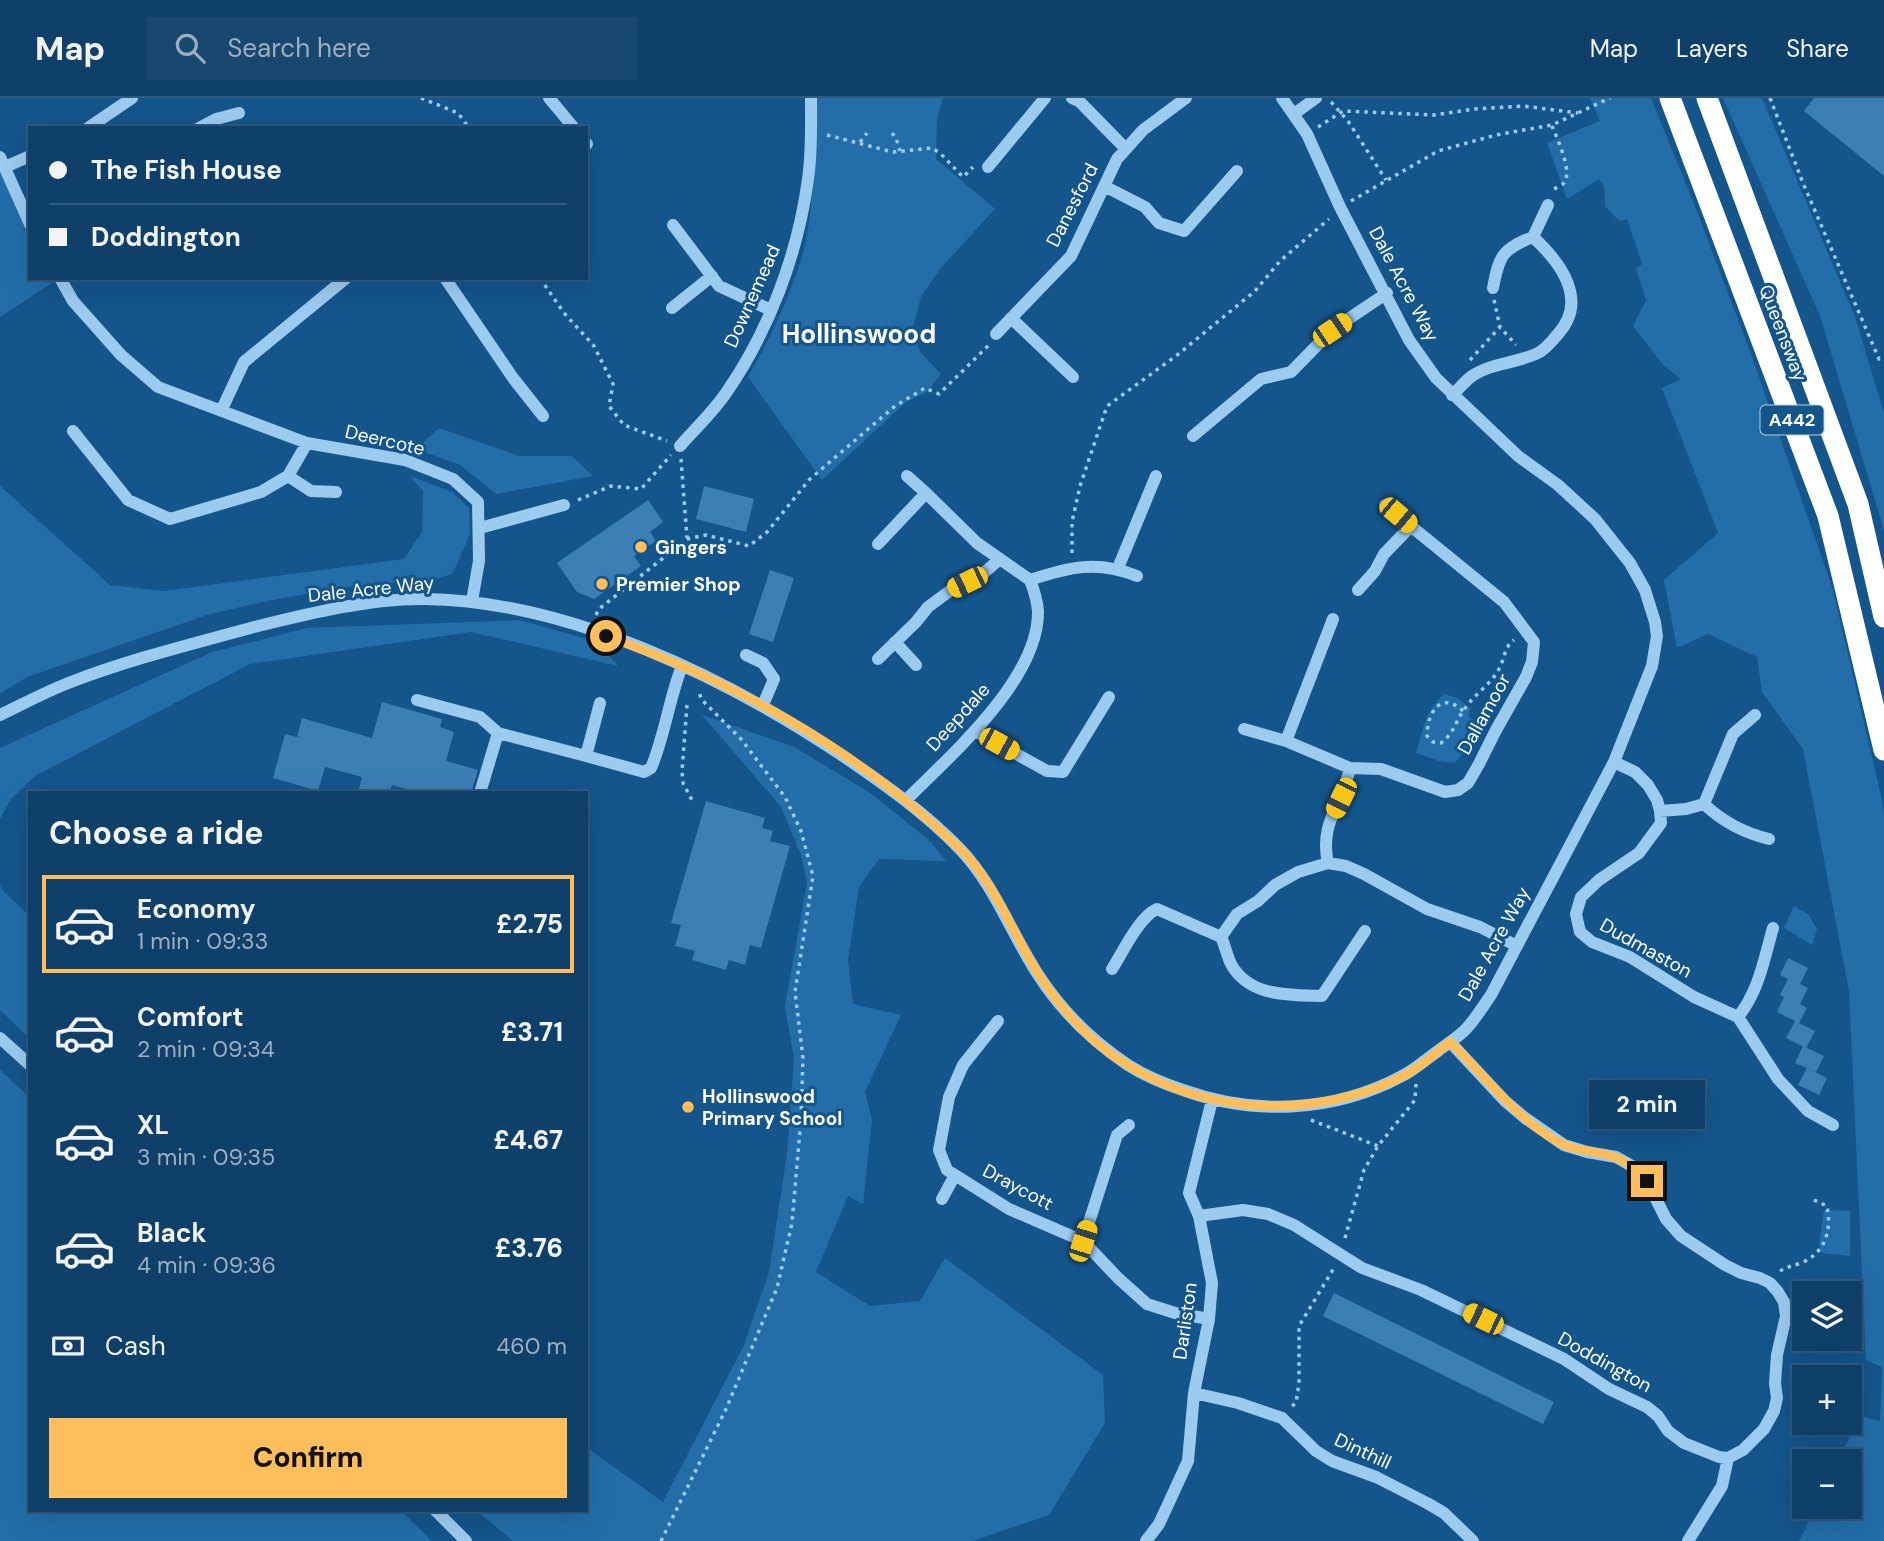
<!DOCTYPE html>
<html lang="en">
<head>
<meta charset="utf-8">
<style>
  body { margin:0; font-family:"DM Sans",sans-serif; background:#18476f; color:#f1f3f6; height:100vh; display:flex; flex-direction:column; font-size:26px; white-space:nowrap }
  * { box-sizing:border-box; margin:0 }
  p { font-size:23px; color:#9bafc0 }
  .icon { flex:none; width:38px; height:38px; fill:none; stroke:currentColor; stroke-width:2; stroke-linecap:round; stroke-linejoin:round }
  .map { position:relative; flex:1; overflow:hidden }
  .side { position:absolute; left:28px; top:693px; width:560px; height:721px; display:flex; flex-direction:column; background:#0f4069; border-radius:0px; box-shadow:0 7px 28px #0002,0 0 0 2px #2f597d }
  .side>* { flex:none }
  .banner { position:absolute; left:28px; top:28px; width:560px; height:154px; border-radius:0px; box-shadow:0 7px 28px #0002,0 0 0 2px #2f597d; display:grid; align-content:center; height:154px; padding:0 21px; background:#0f4069 }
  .fabs { position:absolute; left:1792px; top:1183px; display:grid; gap:14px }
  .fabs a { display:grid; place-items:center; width:70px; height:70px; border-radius:0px; background:#0f4069; box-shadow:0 7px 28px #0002,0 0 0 2px #2f597d; font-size:35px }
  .end { position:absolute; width:32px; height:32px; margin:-16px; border:9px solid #ffbe5c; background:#111; box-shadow:0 0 0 4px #111 }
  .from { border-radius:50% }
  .bubble { position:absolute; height:49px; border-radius:0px; background:#0f4069; box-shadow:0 7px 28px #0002,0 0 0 2px #2f597d; font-size:23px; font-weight:800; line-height:49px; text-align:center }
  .car { position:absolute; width:21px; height:42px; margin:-21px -10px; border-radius:9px; box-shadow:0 0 5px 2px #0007; background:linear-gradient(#f5c518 24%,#345 0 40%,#f5c518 0 76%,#345 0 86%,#f5c518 0) }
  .banner b { display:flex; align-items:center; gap:24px; height:66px; font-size:26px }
  .banner b+b { border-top:2px solid #2f597d }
  .banner i { width:18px; height:18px; background:#f1f3f6 }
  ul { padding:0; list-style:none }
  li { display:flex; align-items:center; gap:21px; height:98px; margin:0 14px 10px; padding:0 7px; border:4px solid transparent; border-radius:0px }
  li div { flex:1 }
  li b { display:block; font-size:26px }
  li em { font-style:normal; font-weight:800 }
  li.on { border-color:#ffbe5c }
  li>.icon { width:63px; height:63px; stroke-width:1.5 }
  h2 { padding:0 21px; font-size:32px; line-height:84px }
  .pay { display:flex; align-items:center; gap:18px; height:77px; padding:0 21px; font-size:26px }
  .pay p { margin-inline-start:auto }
  .button { display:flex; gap:14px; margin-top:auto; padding:14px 21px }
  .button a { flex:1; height:80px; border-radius:0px; background:#ffbe5c; color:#111; font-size:28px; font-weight:800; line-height:80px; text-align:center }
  header { display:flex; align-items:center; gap:42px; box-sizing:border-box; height:98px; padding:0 35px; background:#0f4069; border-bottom:2px solid #2f597d }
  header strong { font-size:33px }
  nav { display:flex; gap:38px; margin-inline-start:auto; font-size:24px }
  .search { width:490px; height:63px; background:#18476f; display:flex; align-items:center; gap:18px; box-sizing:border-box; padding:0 24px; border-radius:0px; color:#9bafc0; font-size:26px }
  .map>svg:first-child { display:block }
  .green { fill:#236ea9 }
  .building { fill:#3c7fb5 }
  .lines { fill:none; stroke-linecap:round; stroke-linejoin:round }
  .path { stroke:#9ccbf0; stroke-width:3.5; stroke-dasharray:3.5 5; stroke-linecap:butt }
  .minor { stroke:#9ccbf0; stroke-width:12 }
  .highway { stroke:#fff; stroke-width:21 }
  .route { stroke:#ffbe5c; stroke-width:9 }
  .poi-dot { fill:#ffbe5c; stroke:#14558c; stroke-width:2.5 }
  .labels { text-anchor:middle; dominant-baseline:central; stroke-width:6; stroke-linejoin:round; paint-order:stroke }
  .shield { fill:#14558c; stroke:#b8ccdc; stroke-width:2 }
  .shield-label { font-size:18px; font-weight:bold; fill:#fff }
  .street-label { font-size:19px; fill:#fff; stroke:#14558c }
  .poi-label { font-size:19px; font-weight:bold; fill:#fff; stroke:#14558c; text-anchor:start }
  .district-label { font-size:26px; font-weight:bold; fill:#fff; stroke:#14558c }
</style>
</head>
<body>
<header>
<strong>Map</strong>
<div class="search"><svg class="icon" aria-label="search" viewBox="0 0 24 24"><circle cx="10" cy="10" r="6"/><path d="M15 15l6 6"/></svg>Search here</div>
<nav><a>Map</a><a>Layers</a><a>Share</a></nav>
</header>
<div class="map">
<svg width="1884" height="1443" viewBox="0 0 1884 1443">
  <rect width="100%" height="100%" fill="#14558c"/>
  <path class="green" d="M816,0H943L937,22L936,61L995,111L940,171L921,199L912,233L920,254L941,276L927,294L906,304L822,382L748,279C771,239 792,195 804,151C815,107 814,46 816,0Z
    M1590,0H1651L1693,103L1751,256L1833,492L1882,702L1884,718V1443H1799L1816,1409H1850V1363H1838L1860,1318L1880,1323L1882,1269L1866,1262L1849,893L1803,651L1762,594L1757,559L1708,536L1677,550L1664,482L1718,435L1662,290L1681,281L1664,268L1633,228L1646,202L1636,171L1642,166L1627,121L1619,123L1605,108L1604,89L1599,81L1567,101L1547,45L1600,23Z
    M1723,0H1762L1855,219L1884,315V432L1820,218Z
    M0,73L30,137V180H50L52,185L0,219Z
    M439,330L519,358H572L593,378L496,396L460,367L416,351Z
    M410,378L452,394L469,410L470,436L453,475L438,481L346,489L272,502L210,516L27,579L0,596V388L110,487L164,493L404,461L422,434L423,393Z
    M520,522L597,544L618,568L471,534L250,566L35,678L11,701L0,721V650L212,554L307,530Z
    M1445,596L1459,601L1470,610L1468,618L1478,626L1466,651L1455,665L1439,663L1416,655C1423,633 1425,610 1445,596Z
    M702,617L794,649L872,696L931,744L946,763L879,761L859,789L848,862L853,906L901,917L865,994L872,1022L863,1106L848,1098L816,1174L870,1208L920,1203L945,1160L1103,1277L1105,1325L1049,1417L973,1443H513L476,1412H586V1349L663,1404L744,1247L769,1174L787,1056L794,961L785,908L807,784L801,757L781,709Z
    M0,786L2,792L30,818V941L0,912Z
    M1794,808L1808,816L1817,831L1812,847L1784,830Z
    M0,972L30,1000V1412H400L432,1443H0Z
    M1824,1112L1850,1113V1158L1822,1155L1819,1147Z"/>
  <path class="building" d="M1814,0H1884V78L1804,13Z
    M704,388L754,401L746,434L696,421Z
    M648,402L663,424L650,434L656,443L634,458L641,468L594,501L577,494L557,465Z
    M770,472L794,480L773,544L749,536Z
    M382,604L442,621L440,629L454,634L446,663L478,672L471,695H419L392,687L389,695H358L362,679L325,669L318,693L273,680L285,636L297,639L302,620L372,640Z
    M706,703L765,720L762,730L773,733L770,743L790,748L761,850L750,847L745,867L729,862L726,872L692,862L695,853L675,848L681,827L671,825Z
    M1788,860L1808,870L1800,886L1796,884L1808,890L1800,906L1807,910L1799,925L1777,914L1784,899L1780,897L1788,881L1780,877Z
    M1795,923L1815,933L1806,950L1786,940Z
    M1803,948L1824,958L1816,974L1795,965Z
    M1807,970L1827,980L1819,997L1798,987Z
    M1334,1195L1554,1304L1543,1326L1323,1218Z"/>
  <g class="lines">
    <path class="path" d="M421,0L458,15L469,30
      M1770,0L1803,85L1879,261L1884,260
      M1331,4L1348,23L1386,82
      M1552,28C1557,40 1573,74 1564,85C1564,86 1554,91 1554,91L1552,95
      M1318,29L1343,13L1434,17L1474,11L1523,8L1578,15
      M892,35L896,40L900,53
      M827,37L893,54L932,50L940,55L963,79L973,69
      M860,44L867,35
      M1351,103L1438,53L1496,37L1552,27L1610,0
      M540,180L564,215L594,248L613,286L609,308L624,327L667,343
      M1494,202L1500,229L1516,247
      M1470,262L1500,229
      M681,361L687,440
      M578,402L611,388L641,391L671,357
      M1072,455V424L1080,388L1107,308L1176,258L1255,193L1280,163L1329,121
      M596,517L599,511L687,441L706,437L749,448L767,434L810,381L895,308L925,290L939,296L989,247
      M687,607L682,673L683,685L694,706
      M1463,613C1441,592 1427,615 1427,638L1433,644L1441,645C1455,635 1456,621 1466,609C1476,595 1491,586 1499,571C1505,560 1504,549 1514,542
      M1311,1022L1378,1048
      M1345,1140L1364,1072L1378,1048L1415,1002L1416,986
      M1780,1173C1786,1169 1793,1168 1801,1165C1825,1155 1832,1133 1827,1108L1814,1102
      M1292,1308L1296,1305L1299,1285V1228L1334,1170
      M661,1443L726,1311L777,1190L792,1125L801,1020L803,960L795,894L813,778L801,733L785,699L741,641L701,601L699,593"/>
    <path class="minor" d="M549,0L574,30
      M1072,0L1080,4L1126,51
      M1294,16L1316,0
      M88,30L132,0
      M199,30L216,21L239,15
      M586,45L587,46
      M0,59L30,126
      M5,69L30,58
      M988,69L1045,0
      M1104,88L1145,109L1159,125L1184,133L1237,73
      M673,127L719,188L771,212
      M1533,139L1548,107
      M60,180L73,203L121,257L158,289L307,345L405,362L453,381L478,404L479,463L472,503
      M445,180L513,280L543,318
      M672,210L712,178
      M1011,220L1073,279
      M996,236L1071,158L1117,61L1143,32L1186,0
      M1452,297C1459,291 1465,283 1472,278C1491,265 1518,265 1538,255C1546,251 1552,243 1558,236C1589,202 1560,164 1533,139C1502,151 1499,158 1493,190
      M222,311L244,264L346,180
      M73,333L128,402L170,421L261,394L288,378L307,345
      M1193,338L1261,281L1291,274L1332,232L1387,195
      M680,348C695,331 713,314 726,295C769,233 798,156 808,81C812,54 811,27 811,0
      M288,378L311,393L336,394
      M480,430L564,407
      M878,446L926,395L907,378
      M1118,470L1156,378
      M1030,482C1069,469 1097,462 1137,478
      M1358,492L1375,473L1384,456L1411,428
      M895,544L916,567
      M746,557L763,565L774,581L763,607
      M878,561L916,524L928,509L951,492L980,478L1000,461
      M417,602L480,619L498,635L586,658
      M600,605L586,658L644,674L651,670C665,637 669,601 682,568
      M0,617C23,606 47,593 71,584C131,561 192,546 254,529C307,516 371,500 425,501C569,503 725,579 843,658C884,686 924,714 959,750C994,786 1010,833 1037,875C1060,911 1092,943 1128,967C1145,978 1165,986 1183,992C1255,1018 1335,1014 1402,978C1415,972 1426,961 1438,953C1447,946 1457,940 1465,932C1475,922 1483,908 1491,897L1614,664L1652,568L1657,538L1655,524L1645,492L1630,465L1595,421L1558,387L1518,358L1436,280L1409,242L1340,109L1307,36L1282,0
      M1244,631L1286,643L1350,670
      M975,633L1047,673L1063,674L1109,599
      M1286,643L1333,521
      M1614,664L1635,674L1648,687L1657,702L1660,713L1661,725L1639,755L1599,782L1581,799L1576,816L1580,834L1592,844L1630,859L1694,899L1738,919L1778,981L1808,1013L1833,1027
      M480,695L498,635
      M906,702C951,657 1039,581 1038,513C1037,502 1034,492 1030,482L977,445L926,395
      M1704,706C1723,724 1744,735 1769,741
      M1660,713L1686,711L1704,706L1733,636L1755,617
      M1328,765C1319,725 1342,707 1350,670L1381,671L1445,694L1458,692L1468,685L1479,666L1496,632L1526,579L1532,564L1534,544L1504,504L1385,407
      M1365,833L1322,898C1289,897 1249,899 1231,866C1227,858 1225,847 1221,839L1237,816L1258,803L1275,787L1298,774L1328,765L1346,768L1364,776L1427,811L1480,829L1517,848
      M1112,871C1123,854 1139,819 1157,811L1221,839
      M1738,919C1759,893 1764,861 1773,830
      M998,923L963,967L949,999L939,1052L947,1072L1009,1111L1083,1143L1118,1180L1147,1206L1175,1215L1209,1221
      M0,940L30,967
      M942,1101L955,1077
      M1199,1118L1243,1112L1268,1116L1294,1127L1362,1170L1421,1192L1564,1261L1609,1291L1647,1309L1658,1318L1668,1333L1684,1345L1719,1359L1728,1360L1743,1352L1764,1331L1774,1313L1777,1300L1775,1285L1777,1257L1786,1218L1784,1204L1778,1194L1770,1185L1760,1180L1741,1175L1725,1167L1681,1138L1666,1121L1647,1083L1632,1068L1616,1059L1587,1054L1564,1047L1525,1020L1505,1003L1450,944
      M1083,1143L1117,1037L1129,1027
      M1194,1295L1238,1305L1282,1320L1316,1353L1332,1363L1376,1379L1427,1405L1444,1415L1473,1443
      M435,1412L466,1443
      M1146,1443L1159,1426L1188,1363L1194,1295L1209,1221L1212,1185L1199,1118L1189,1095L1212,1002
      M1688,1443L1722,1388L1728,1360"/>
    <path class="highway" d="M1670,0L1828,418L1884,652
      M1707,0L1858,406L1884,519"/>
  </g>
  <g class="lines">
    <path class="route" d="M606,538C734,583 860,654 958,749C994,783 1011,832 1037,874C1045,887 1055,900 1065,912C1145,1011 1291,1034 1403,978C1419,970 1435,955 1450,944C1486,979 1515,1020 1560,1045C1578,1055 1599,1052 1617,1060C1629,1065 1638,1074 1647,1083"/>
  </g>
  <g class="poi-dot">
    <circle cx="641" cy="449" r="7"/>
    <circle cx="602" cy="486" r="7"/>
    <circle cx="688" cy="1009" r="7"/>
  </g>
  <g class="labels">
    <rect class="shield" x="1760.5" y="307.5" width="63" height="29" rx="5"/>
    <g class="shield-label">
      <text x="1792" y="322">A442</text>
    </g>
    <g class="street-label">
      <text transform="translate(1072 107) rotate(-63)">Danesford</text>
      <text transform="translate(1404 186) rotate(62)">Dale Acre Way</text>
      <text transform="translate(752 198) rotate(-66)">Downemead</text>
      <text transform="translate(1783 235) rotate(69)">Queensway</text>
      <text transform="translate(385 342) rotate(13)">Deercote</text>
      <text transform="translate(371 491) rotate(-6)">Dale Acre Way</text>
      <text transform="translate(1484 616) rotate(-61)">Dallamoor</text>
      <text transform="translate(958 619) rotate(-48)">Deepdale</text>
      <text transform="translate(1494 846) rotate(-61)">Dale Acre Way</text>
      <text transform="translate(1646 850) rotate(29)">Dudmaston</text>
      <text transform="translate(1018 1089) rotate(28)">Draycott</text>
      <text transform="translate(1185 1223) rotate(-82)">Darliston</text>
      <text transform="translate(1605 1264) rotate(29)">Doddington</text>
      <text transform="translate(1363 1353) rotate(25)">Dinthill</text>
    </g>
    <g class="poi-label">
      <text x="655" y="449">Gingers</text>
      <text x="616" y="486">Premier Shop</text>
      <text x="702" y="998">Hollinswood<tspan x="702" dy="22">Primary School</tspan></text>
    </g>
    <g class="district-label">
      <text x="859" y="236">Hollinswood</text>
    </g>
  </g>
</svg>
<div class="fabs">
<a><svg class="icon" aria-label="layers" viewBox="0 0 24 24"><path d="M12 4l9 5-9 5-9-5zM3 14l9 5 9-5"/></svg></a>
<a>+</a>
<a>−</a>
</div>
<i class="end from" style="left:606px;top:538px"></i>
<i class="end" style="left:1647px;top:1083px"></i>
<div class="bubble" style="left:1589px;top:982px;width:116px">2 min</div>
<i class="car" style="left:1332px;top:232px;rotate:56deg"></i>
<i class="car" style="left:1398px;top:417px;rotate:130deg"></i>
<i class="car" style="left:967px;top:484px;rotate:244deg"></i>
<i class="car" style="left:999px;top:646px;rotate:119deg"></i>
<i class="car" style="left:1341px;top:700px;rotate:206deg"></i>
<i class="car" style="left:1083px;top:1143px;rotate:18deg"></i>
<i class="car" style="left:1483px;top:1221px;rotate:296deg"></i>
<div class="banner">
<b><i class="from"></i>The Fish House</b>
<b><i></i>Doddington</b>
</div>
<section class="side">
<h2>Choose a ride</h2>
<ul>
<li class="on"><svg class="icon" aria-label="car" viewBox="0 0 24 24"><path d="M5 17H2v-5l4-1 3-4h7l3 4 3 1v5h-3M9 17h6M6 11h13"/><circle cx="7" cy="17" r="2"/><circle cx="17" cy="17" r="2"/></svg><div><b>Economy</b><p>1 min · 09:33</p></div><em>£2.75</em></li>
<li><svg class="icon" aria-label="car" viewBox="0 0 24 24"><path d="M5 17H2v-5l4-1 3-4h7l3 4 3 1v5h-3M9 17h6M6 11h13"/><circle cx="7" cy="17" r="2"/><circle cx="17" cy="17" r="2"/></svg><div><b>Comfort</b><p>2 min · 09:34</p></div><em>£3.71</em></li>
<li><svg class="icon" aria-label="car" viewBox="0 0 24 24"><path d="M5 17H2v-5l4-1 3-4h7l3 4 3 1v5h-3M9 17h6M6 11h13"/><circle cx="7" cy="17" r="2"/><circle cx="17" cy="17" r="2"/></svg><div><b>XL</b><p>3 min · 09:35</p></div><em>£4.67</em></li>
<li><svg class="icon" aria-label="car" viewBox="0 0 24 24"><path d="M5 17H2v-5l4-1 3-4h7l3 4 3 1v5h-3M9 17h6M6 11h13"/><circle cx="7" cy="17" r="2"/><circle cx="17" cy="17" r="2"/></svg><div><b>Black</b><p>4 min · 09:36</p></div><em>£3.76</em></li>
</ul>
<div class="pay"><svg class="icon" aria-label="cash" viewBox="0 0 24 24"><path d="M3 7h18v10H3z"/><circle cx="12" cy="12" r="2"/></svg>Cash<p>460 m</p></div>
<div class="button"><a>Confirm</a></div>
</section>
</div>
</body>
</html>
